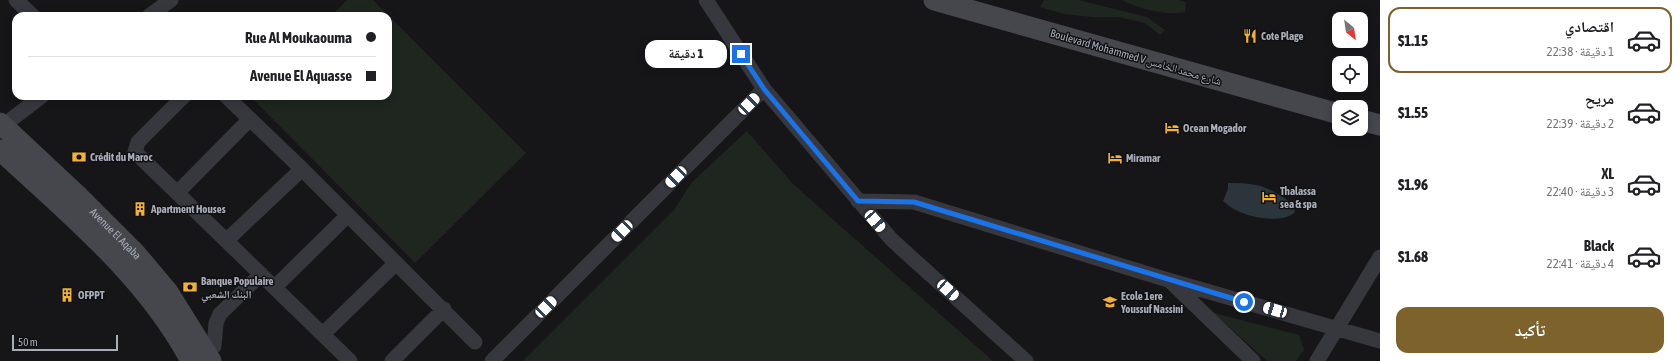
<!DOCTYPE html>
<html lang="ar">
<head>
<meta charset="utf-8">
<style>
  body { margin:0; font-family:"Asap Condensed","Noto Naskh Arabic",sans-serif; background:#f2f2f2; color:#202124; direction:rtl; height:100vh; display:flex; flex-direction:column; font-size:15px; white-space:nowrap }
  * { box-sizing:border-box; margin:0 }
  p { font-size:13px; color:#757577 }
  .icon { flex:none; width:22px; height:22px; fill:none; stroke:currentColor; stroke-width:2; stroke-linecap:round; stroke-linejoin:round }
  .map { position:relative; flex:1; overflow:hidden; direction:ltr }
  .side { display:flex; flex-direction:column; background:#fff; width:300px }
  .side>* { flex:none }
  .hud { position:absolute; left:12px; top:12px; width:380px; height:88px; border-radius:12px; box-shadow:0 2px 10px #0003; direction:rtl; display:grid; align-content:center; height:88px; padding:0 16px; background:#fff }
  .needle { width:26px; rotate:151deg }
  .fabs { position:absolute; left:1332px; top:12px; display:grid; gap:8px }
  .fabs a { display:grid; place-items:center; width:36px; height:36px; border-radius:8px; background:#fff; box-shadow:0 2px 10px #0003; font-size:20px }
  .scale { position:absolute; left:12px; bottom:10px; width:106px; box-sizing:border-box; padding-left:4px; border:2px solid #a8adb8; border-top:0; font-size:11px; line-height:14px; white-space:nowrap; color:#a8adb8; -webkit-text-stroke:3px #111113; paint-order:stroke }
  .end { position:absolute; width:18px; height:18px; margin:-9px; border:5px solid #1a73e8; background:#fff; box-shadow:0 0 0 2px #fff }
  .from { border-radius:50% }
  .bubble { position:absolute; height:28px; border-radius:12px; background:#fff; box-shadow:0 2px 10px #0003; font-size:13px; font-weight:800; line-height:28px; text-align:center; direction:rtl }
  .car { position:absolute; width:12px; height:24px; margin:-12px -6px; border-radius:5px; box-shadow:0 0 3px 1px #0007; background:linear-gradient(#fff 24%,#345 0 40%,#fff 0 76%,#345 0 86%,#fff 0) }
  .hud b { display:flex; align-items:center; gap:14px; height:38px; font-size:15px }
  .hud b+b { border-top:1px solid #e0e0e0 }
  .hud i { width:10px; height:10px; background:#202124 }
  ul { padding:7px 0 0; list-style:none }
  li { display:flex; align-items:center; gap:12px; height:66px; margin:0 8px 6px; padding:0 8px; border:2px solid transparent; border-radius:12px }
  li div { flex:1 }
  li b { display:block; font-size:15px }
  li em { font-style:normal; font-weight:800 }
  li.on { border-color:#7e622b }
  li>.icon { width:36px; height:36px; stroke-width:1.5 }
  .primary-button { display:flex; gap:8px; margin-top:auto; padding:8px 16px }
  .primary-button a { flex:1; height:46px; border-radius:12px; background:#7e622b; color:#fff; font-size:16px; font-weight:800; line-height:46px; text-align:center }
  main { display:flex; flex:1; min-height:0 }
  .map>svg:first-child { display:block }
  .green { fill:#1e261f }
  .water { fill:#2c353c }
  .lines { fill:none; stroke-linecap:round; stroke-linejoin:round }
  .street { stroke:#37383d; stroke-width:15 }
  .secondary { stroke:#45474d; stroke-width:21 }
  .route { stroke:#1a73e8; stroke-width:5 }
  .labels { text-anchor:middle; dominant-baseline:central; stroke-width:3; stroke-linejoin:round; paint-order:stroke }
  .poi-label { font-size:11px; font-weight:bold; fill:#a8adb8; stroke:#111113; text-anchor:start }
  .street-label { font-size:11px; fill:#a8adb8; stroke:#111113 }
</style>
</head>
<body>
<main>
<section class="side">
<ul>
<li class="on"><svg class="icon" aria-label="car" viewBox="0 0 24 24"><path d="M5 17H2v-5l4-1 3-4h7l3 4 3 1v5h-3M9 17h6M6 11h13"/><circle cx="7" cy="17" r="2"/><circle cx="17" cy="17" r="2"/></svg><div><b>اقتصادي</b><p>1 دقيقة · 22:38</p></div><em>$1.15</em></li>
<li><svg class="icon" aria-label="car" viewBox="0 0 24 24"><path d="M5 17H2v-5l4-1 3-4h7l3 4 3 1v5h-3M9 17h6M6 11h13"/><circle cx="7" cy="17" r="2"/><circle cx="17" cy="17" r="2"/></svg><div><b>مريح</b><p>2 دقيقة · 22:39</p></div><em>$1.55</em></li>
<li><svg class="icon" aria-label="car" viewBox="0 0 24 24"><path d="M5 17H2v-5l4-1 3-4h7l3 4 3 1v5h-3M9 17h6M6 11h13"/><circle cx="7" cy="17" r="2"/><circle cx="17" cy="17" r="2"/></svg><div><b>XL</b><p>3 دقيقة · 22:40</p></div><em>$1.96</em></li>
<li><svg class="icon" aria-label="car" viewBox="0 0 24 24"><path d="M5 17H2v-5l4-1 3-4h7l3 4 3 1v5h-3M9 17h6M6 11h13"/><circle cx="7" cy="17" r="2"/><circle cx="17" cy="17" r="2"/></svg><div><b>Black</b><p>4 دقيقة · 22:41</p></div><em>$1.68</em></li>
</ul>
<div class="primary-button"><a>تأكيد</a></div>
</section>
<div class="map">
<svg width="1380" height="361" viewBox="0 0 1380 361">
  <rect width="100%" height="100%" fill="#161618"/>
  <path class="green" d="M347,0H373L526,153L415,263L250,96H388V16H331Z
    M1044,0H1078L1147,17L1165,30L1160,35L1145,23L1118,17H1092L1064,14L1040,7Z
    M1122,0H1179L1186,2L1185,12C1166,16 1139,9 1122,0Z
    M747,131L793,184L993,361H523L674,210L692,182Z
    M1214,313L1299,335L1304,350L1296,361H1267Z"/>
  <path class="water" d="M1228,183C1259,183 1267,186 1293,204L1295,212C1283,224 1250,218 1236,210C1231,208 1227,204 1223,201L1228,189Z"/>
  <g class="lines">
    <path class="street" d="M16,0L33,16
      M706,0L764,89L892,240L1026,361
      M149,16L171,0
      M184,96L138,142L135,152L350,361
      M226,96L302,169L475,342
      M0,128L42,96
      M177,193L250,119
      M858,201L914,202L1168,280L1380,341
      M227,240L302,169
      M1169,280L1253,361
      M275,287L348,215
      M323,334L396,263
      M204,351L214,346L216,323L220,314L261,274
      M392,361L444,309
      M492,361L764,89
      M1317,361L1380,257"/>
    <g class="secondary">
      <path d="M934,0L1339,114"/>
      <path d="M1361,120L1380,125"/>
      <path id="s1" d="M0,123L78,196L136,254L168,292L211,361"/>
      <path d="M0,150C69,214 146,276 191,361"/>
    </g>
  </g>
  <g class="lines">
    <path class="route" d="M741,54L764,89L858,201L914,202L1244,302"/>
  </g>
  <defs>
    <symbol id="restaurant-bare" viewBox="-9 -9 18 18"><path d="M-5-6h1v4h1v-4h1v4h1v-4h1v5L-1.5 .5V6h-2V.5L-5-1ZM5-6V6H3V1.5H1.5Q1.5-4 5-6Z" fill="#f2b134" stroke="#111113" stroke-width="2.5" paint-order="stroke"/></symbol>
    <symbol id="hotel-bare" viewBox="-9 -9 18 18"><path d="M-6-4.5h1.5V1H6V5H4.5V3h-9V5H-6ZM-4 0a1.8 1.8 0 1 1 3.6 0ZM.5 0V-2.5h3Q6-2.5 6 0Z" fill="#f2b134" stroke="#111113" stroke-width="2.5" paint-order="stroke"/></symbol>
    <symbol id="bank-bare" viewBox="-9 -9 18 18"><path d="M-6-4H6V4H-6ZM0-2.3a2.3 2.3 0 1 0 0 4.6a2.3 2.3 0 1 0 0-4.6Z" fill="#f2b134" stroke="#111113" stroke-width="2.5" paint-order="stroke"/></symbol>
    <symbol id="building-bare" viewBox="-9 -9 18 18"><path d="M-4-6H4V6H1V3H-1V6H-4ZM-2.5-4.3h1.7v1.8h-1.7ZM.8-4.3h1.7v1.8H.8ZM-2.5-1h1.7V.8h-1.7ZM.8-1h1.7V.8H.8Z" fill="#f2b134" stroke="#111113" stroke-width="2.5" paint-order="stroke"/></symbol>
    <symbol id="school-bare" viewBox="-9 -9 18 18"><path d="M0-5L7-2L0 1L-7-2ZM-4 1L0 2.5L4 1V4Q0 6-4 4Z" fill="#f2b134" stroke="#111113" stroke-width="2.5" paint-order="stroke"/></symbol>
  </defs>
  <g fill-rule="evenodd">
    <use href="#restaurant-bare" x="1240" y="26" width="20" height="20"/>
    <use href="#hotel-bare" x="1162" y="118" width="20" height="20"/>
    <use href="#bank-bare" x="69" y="147" width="20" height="20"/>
    <use href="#hotel-bare" x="1105" y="148" width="20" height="20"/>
    <use href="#hotel-bare" x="1259" y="187" width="20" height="20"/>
    <use href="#building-bare" x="130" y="199" width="20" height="20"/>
    <use href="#bank-bare" x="180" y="277" width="20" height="20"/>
    <use href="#building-bare" x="57" y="285" width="20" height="20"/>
    <use href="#school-bare" x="1100" y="292" width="20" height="20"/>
  </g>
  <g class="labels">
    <g class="poi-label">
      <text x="1261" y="36">Cote Plage</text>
      <text x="1183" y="128">Ocean Mogador</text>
      <text x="90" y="157">Crédit du Maroc</text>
      <text x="1126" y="158">Miramar</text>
      <text x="1280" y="191">Thalassa<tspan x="1280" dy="13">sea &amp; spa</tspan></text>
      <text x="151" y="209">Apartment Houses</text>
      <text x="201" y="281">Banque Populaire<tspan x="201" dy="13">البنك الشعبي</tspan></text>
      <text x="78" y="295">OFPPT</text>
      <text x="1121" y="296">Ecole 1ere<tspan x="1121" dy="13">Youssuf Nassini</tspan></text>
    </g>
    <g class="street-label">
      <text transform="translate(1136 57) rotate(16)">Boulevard Mohammed V شارع محمد الخامس</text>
      <text stroke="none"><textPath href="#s1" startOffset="160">Avenue El Aqaba</textPath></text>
    </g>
  </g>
</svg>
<div class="fabs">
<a><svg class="needle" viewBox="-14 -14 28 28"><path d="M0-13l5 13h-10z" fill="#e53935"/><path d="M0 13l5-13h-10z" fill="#757577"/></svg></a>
<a><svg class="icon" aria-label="locate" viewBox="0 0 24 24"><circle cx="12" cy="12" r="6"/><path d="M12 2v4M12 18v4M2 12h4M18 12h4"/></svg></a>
<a><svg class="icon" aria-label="layers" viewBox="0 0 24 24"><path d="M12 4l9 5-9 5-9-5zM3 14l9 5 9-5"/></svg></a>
</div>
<div class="scale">50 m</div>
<i class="end from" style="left:1244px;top:302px"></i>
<i class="end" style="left:741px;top:54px"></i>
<div class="bubble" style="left:645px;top:40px;width:82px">1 دقيقة</div>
<i class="car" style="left:749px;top:104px;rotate:45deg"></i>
<i class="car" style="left:676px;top:177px;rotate:225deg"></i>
<i class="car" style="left:875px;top:221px;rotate:139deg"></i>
<i class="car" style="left:622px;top:231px;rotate:225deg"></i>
<i class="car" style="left:948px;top:290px;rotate:132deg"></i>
<i class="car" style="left:546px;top:307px;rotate:45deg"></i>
<i class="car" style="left:1275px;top:310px;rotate:286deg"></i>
<div class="hud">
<b><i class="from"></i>Rue Al Moukaouma</b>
<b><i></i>Avenue El Aquasse</b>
</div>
</div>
</main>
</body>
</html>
